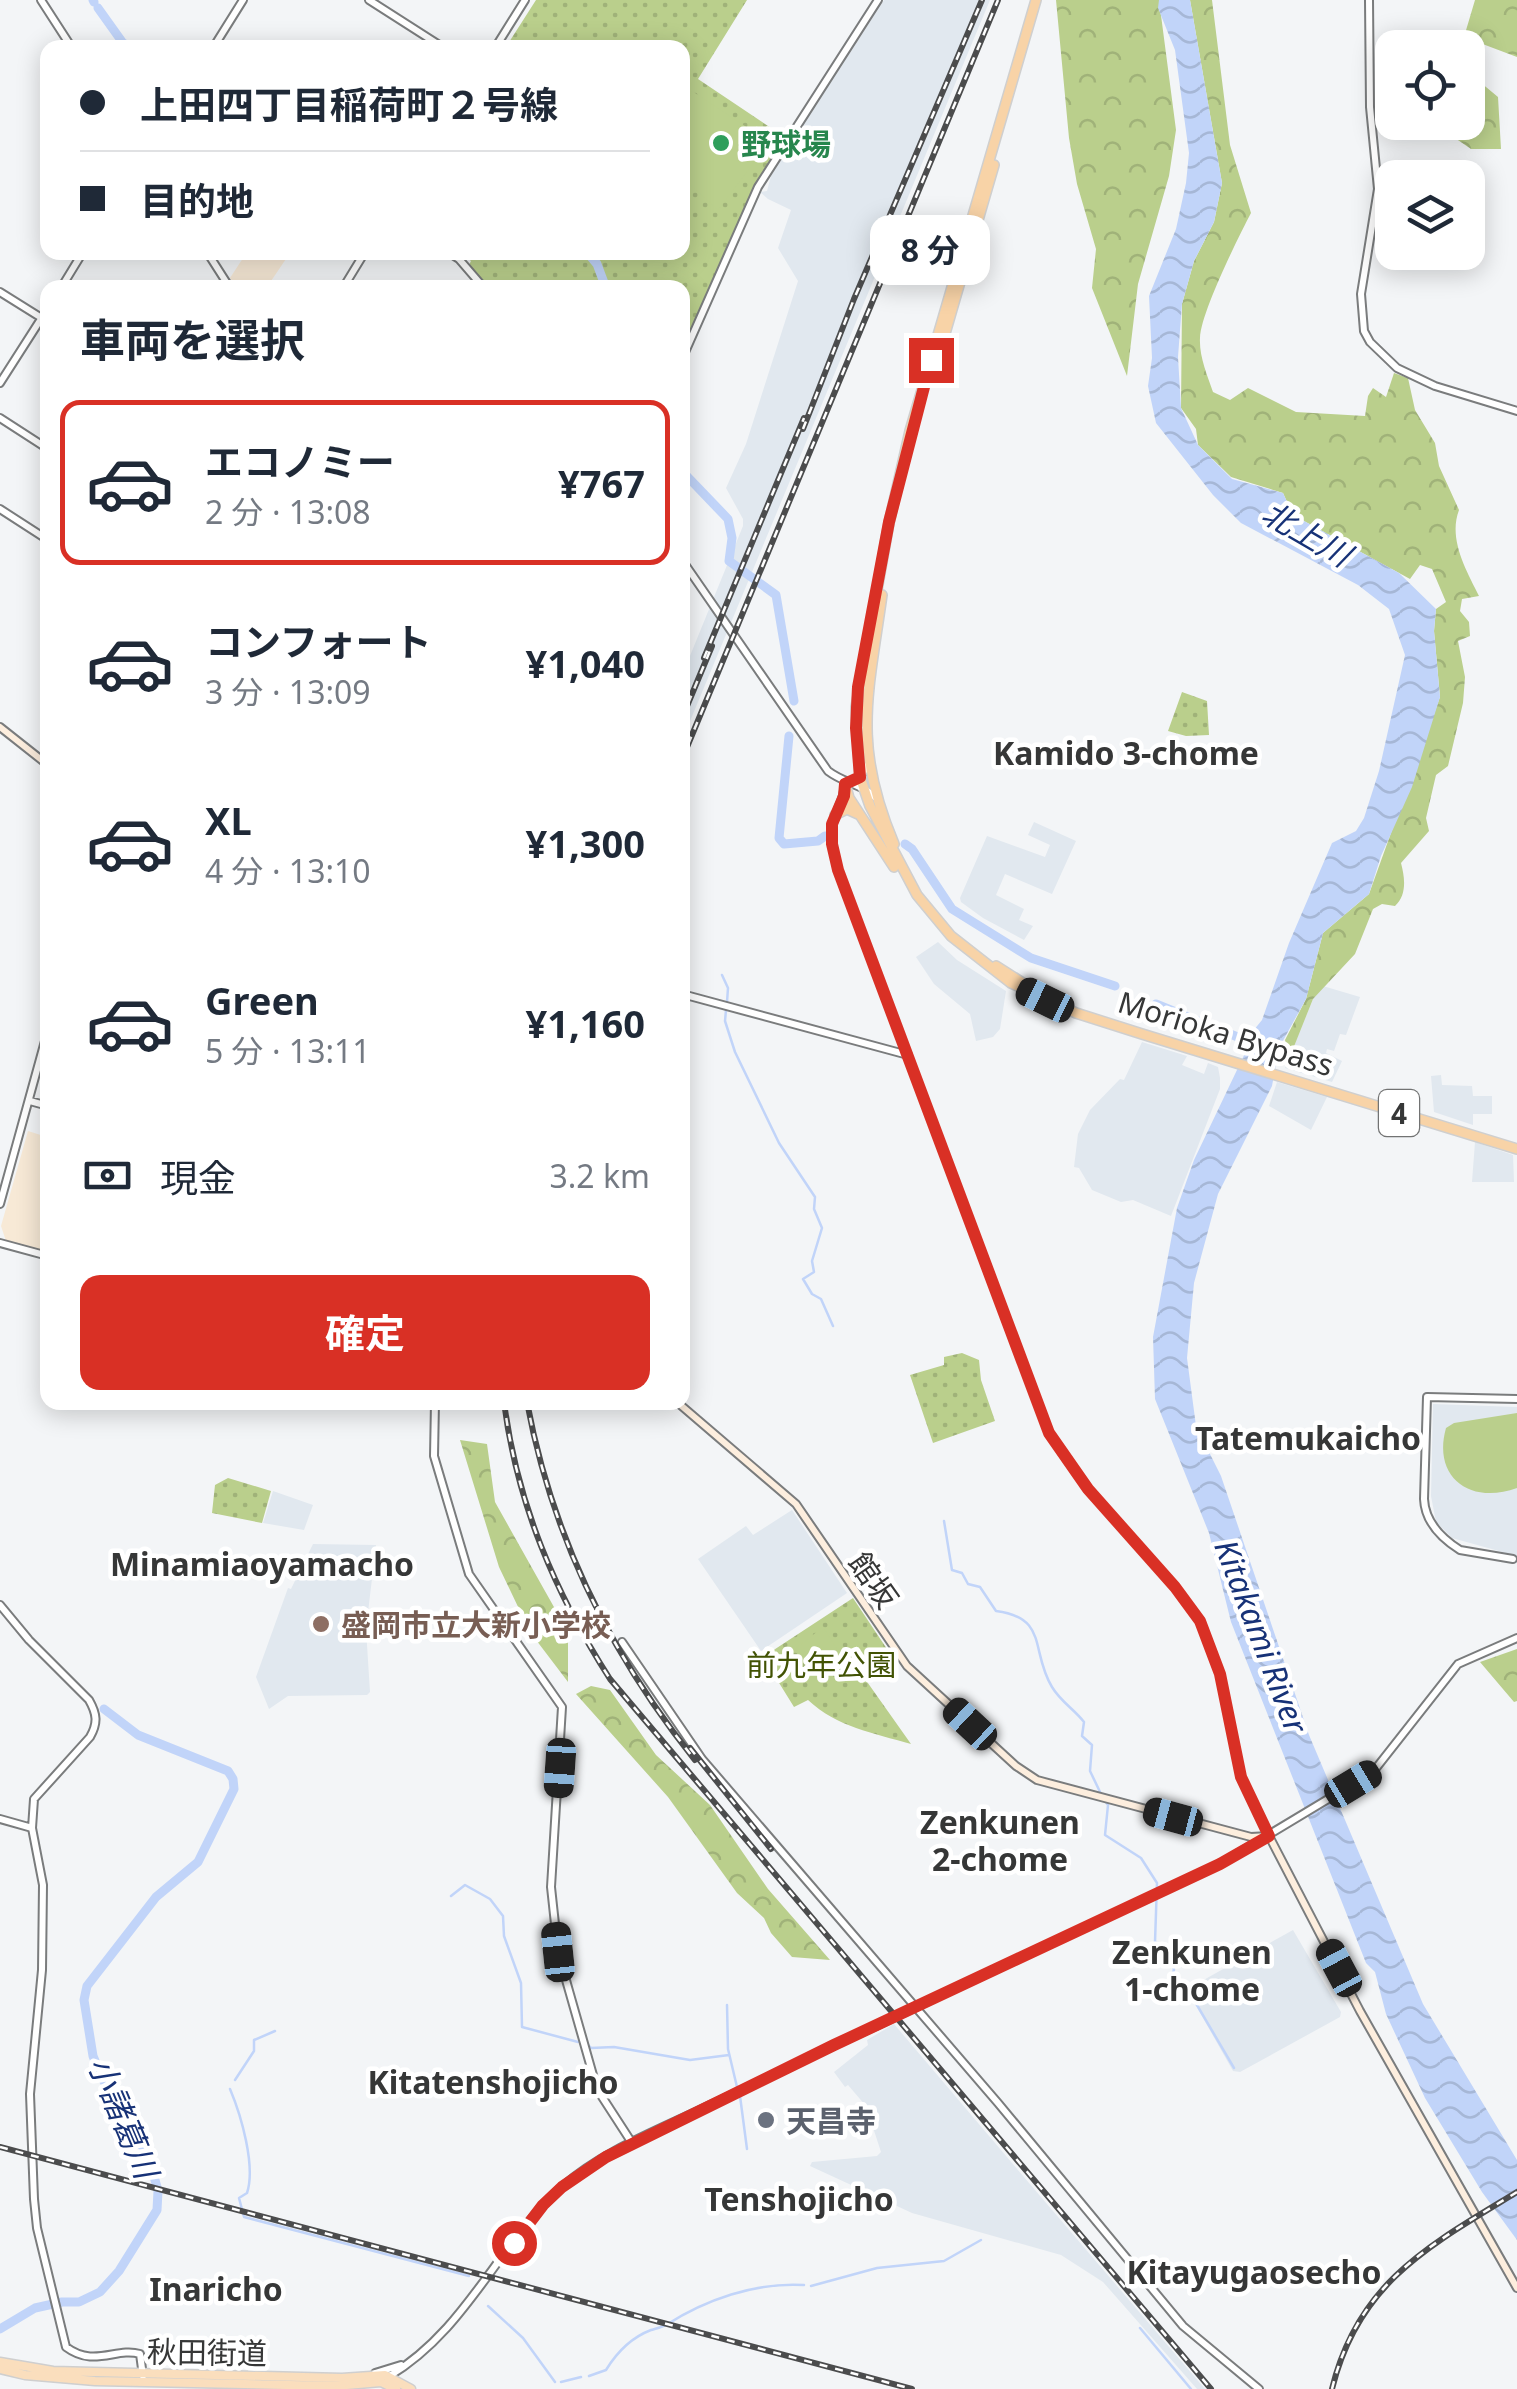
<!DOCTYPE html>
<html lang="ja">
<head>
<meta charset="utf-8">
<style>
  body { margin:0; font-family:"Noto Sans","Noto Sans JP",sans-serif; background:#f2f2f3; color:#1f2937; height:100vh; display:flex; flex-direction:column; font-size:38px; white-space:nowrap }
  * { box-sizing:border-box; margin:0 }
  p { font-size:32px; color:#747a83 }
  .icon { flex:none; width:55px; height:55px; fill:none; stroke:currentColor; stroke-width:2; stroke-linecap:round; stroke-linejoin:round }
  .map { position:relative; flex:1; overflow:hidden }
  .side { position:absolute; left:40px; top:280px; width:650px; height:1130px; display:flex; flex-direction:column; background:#fff; border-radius:20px; box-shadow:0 5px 25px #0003 }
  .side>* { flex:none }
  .guide { position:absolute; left:40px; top:40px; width:650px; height:220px; border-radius:20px; box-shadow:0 5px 25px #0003; display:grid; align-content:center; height:220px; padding:0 40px; background:#fff }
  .tools { position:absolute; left:1375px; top:30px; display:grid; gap:20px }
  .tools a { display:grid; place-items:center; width:110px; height:110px; border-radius:20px; background:#fff; box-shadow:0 5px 25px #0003; font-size:50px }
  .end { position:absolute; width:45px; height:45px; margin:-22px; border:12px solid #d93025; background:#fff; box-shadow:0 0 0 5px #fff }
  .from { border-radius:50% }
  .bubble { position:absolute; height:70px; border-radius:20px; background:#fff; box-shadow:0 5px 25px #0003; font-size:32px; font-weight:700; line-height:70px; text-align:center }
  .car { position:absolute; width:30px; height:60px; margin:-30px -15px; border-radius:12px; box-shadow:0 0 8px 2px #0007; background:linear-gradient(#222 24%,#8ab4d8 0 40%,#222 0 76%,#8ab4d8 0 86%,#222 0) }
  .guide b { display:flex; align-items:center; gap:35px; height:95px; font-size:38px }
  .guide b+b { border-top:2px solid #e0e1e3 }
  .guide i { width:25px; height:25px; background:#1f2937 }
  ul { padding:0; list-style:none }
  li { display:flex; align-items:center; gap:30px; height:165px; margin:0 20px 15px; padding:0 20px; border:5px solid transparent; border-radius:20px }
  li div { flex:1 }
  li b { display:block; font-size:38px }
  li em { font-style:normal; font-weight:700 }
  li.current { border-color:#d93025 }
  li>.icon { width:90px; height:90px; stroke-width:1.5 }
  h2 { padding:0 40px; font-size:45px; line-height:120px }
  .pay { display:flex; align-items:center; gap:25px; height:110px; padding:0 40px; font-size:38px }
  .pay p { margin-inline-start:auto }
  .cta { display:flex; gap:20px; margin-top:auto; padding:20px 40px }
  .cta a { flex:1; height:115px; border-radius:20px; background:#d93025; color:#fff; font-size:40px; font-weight:700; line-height:115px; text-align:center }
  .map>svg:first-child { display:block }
  .built { fill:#e1e8ef }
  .medical { fill:#f7e9d6 }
  .forest { fill:url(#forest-crowns) }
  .park { fill:url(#park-dots) }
  .pitch { fill:#bacf8c }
  .water { fill:url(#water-waves) }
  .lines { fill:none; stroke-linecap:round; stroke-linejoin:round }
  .stream { stroke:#c1d4f9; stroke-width:2.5 }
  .river { stroke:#c1d4f9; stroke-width:9 }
  .tertiary-casing { stroke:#7a7c7d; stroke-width:10 }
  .secondary-casing { stroke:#7a7c7d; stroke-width:10 }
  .primary-casing { stroke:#cfcfcf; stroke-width:11 }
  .trunk-casing { stroke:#cfcfcf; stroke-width:12 }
  .tertiary { stroke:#fff; stroke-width:6 }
  .secondary { stroke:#fdeede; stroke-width:6 }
  .primary { stroke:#fadebd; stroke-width:8 }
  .trunk { stroke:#f8d3a7; stroke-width:9 }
  .rail-casing { stroke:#4b4c4d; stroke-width:6 }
  .rail { stroke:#fff; stroke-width:2.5; stroke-dasharray:8; stroke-linecap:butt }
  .tertiary-bridge-casing { stroke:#7a7c7d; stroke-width:10; stroke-linecap:butt }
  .tertiary-bridge { stroke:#fff; stroke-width:6 }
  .route { stroke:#d93025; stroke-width:12 }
  .leisure-dot { fill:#2e9e5b; stroke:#fff; stroke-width:4 }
  .education-dot { fill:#8d6e63; stroke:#fff; stroke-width:4 }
  .worship-dot { fill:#6b7280; stroke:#fff; stroke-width:4 }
  .labels { text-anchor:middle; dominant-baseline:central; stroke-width:9; stroke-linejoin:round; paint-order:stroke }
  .shield { fill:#fff; stroke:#727373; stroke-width:2.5 }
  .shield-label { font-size:28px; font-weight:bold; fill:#363737 }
  .leisure-label { font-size:30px; font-weight:bold; fill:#27864d; stroke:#fff; text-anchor:start }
  .street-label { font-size:30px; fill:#363737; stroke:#fff }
  .education-label { font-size:30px; font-weight:bold; fill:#785e54; stroke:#fff; text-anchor:start }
  .park-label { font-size:30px; fill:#425304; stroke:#fff }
  .worship-label { font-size:30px; font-weight:bold; fill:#5b616d; stroke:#fff; text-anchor:start }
  .water-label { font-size:32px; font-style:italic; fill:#173277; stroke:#fff }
  .neighbourhood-label { font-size:32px; font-weight:bold; fill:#363737; stroke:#fff }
</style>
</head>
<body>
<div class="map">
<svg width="1517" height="2389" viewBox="0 0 1517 2389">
  <defs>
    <pattern id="forest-crowns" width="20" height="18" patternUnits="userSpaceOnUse" patternTransform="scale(2.5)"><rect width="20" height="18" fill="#bacf8c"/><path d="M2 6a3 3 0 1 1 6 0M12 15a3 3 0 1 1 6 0" fill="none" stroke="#a0b279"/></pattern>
    <pattern id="park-dots" width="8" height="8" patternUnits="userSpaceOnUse" patternTransform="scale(2.5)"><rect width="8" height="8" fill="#bacf8c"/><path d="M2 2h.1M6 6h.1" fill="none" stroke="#a0b279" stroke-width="1.8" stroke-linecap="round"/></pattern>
    <pattern id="water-waves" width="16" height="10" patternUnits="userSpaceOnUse" patternTransform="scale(2.5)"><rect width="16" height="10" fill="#c1d4f9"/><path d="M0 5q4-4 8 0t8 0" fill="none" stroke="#a6b7d6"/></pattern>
  </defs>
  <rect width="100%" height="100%" fill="#f3f5f7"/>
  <path class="built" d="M884,0H990L683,738V673L743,526V519L726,488L746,444L798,281L778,248L791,210L768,199L760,192L767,191L771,176Z
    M1034,822L1076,841L1052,894L1005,874L996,895L1024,909L1019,920L1033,926L1024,940L983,918L961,902L960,898L987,836L1045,857L1050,845L1028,835Z
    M938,942L957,960L1006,991L1000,1029L993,1037L976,1041L970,1014L934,984L916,957Z
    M1323,986L1360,997L1346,1035L1340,1034L1334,1051L1327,1049L1326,1053L1342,1061L1332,1082L1285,1068L1313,999Z
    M1142,1042L1187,1056L1182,1065L1204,1074L1208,1063L1218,1067L1220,1078V1089L1171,1216L1133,1200L1121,1202L1092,1190L1079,1168L1074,1167L1078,1134L1090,1110L1120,1079L1124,1080Z
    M1441,1075L1442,1085L1472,1086L1473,1096H1492V1114H1473V1125L1434,1112L1431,1076Z
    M1277,1082L1327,1097L1311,1130L1269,1106Z
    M1475,1142L1513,1155L1514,1182H1472Z
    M1433,1404L1517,1407V1556L1452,1538L1436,1522L1431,1496Z
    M273,1491L313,1505L304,1530L263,1523Z
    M792,1510L847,1593L761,1651L698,1559L746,1526L753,1535Z
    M313,1544L376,1545L366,1629L370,1692L367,1695L288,1696L269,1709L256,1677L288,1588L291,1589Z
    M1293,1930L1341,2012L1340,2017L1240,2072L1233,2071L1190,1995L1191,1987Z
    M894,2024L1012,2163L1205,2389H1197L1103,2282L1061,2255L912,2213L810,2166L812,2162L877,2156L881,2152L866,2106L848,2085L845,2087L834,2072L868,2045L867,2040Z"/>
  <path class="medical" d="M247,252H290V253L267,287H236L230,278Z
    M28,1131L47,1137V1252L6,1241L1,1226Z"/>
  <path class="forest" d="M1056,0H1159L1176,130L1169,176L1138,284L1127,376L1092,288L1096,249L1077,184L1069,138Z
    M1190,0H1212L1230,145L1251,213C1238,238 1201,312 1200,338C1199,356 1207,375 1213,392L1230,400L1248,388L1296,412L1365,416L1368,396L1373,388L1386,397L1394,373L1408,378L1415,410L1435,443L1439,466L1459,510C1448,539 1466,570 1479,596L1462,599L1460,611L1469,622L1470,636L1458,641L1465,677L1463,703L1448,766L1436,775L1426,818L1429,831L1401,863C1405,878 1407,895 1395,906L1382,904L1373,909L1355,954L1313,999L1289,1059L1285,1040L1306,999L1323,933L1369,894L1440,697L1434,631L1436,609L1446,602L1432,569L1420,565L1410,579L1293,515L1283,493L1231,477L1198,445L1196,429L1181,408L1182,304L1194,261L1214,222L1222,183Z
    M1475,0H1517V57L1464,37Z
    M1468,72L1498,97L1501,149H1471L1433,123L1468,122Z
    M460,1440L487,1444L495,1502L568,1632V1682L530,1632L499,1567Z
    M1517,1649V1701L1514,1702L1480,1662Z
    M591,1686L610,1690L656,1755L710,1805L768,1889L830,1960L792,1957L771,1933L764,1918L737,1893L668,1797L576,1694Z"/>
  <path class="park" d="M536,0H747L698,79L786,138L741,216L683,352L682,288L488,287L469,265L471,261L461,253L682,252V48L506,47Z
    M1182,692L1207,701L1209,735L1186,736L1168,731Z
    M962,1353L979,1360L981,1380L995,1421L933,1443L910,1375L944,1365V1357Z
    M228,1478L271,1491L262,1523L212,1513L215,1485Z
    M853,1598L887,1649L858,1669L911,1744C873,1733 837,1727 808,1700L794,1707L763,1657Z"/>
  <path class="pitch" d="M692,91L757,134L762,152L718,210L683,178V113Z
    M1517,1413V1488C1471,1505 1432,1478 1446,1428L1454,1423Z
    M823,1627L845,1662L815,1681L795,1649Z"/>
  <path class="water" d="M1159,0H1190L1222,183L1214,222L1194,261L1182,304L1178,357L1181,408L1198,445L1232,479L1283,493L1293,515L1399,573L1436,609L1434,631L1440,697L1412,787L1381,856L1369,894L1323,933L1306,999L1279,1048L1272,1086L1218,1194L1194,1283L1187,1358L1196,1426L1221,1476L1309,1735L1423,2004L1517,2160V2240L1482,2192L1425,2098L1386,2014L1375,1972L1366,1963L1231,1622L1209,1533L1155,1399L1153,1337L1177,1208L1194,1160L1247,1049L1244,1042L1262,1020L1289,943L1332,843L1356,831L1364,818L1379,771L1405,655L1389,609L1358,585L1241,523L1213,495L1156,423L1148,386L1152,358L1149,296L1176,229L1186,183L1189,153L1175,50L1158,8Z"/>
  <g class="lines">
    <path class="stream" d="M722,975L728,988L727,1002
      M726,1010L725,1021L735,1052L779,1143L815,1197L814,1209L822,1228L812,1261L814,1272L803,1279L812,1294L821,1299L833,1326
      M944,1521L952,1570L962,1573L968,1584L980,1587L996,1611C1049,1618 1030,1651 1052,1687C1061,1702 1074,1709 1084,1722L1082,1736L1092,1745L1090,1771L1101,1794
      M1105,1801L1108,1805L1105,1835L1141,1858L1157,1883L1155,1942L1167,1948L1174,1970L1170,1977L1173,1987L1194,2000L1234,2068
      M451,1896L465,1885L490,1899L503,1916L504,1936L521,1983L522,2027L578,2042
      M727,2005L728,2049L737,2087
      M588,2045L591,2048L614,2047L690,2060L729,2055
      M235,2080L254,2051V2040L275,2031
      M230,2089C241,2115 256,2166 247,2193L239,2198L244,2217L469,2276
      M740,2096L747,2149
      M811,2286L877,2268L944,2261L981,2240
      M488,2306L523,2338L555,2382
      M1140,2328L1191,2389
      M589,2376L606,2370C617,2352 630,2338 651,2330C654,2329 663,2327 666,2325C705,2300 755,2282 804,2285
      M561,2382L581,2377"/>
    <path class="river" d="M93,0L94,2
      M98,8L123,43L134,48
      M587,252L597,264L606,288
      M682,471L728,519L732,538L729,561L776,595L794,701
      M789,736L779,838L784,844L818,841L825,836
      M905,844L912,849L952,909L1031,958L1115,986
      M1156,1004L1255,1044
      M0,2329L35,2308L62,2302H79L100,2292L119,2271L157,2210L158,2191L149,2158L102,2078L93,2056L84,2000L87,1986L156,1897L198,1862L234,1789L233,1779L228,1771L138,1735L104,1709"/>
    <defs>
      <path id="tertiary" d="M41,0L72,48
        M369,0L444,48
        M1369,0L1370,107L1378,189L1361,294L1364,331L1370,342L1397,368L1435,386L1517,411
        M213,48L243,0
        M495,48L525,0
        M207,252L230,288
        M448,252L459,259L484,288
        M61,288L83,252
        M343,288L365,252
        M0,292L48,322
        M682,359L758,187L878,0
        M0,383L48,308
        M0,418L48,449
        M0,509L48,540
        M682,560L828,771C845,784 863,784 877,799
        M682,994L908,1055
        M30,1101L48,1106
        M0,1204L48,1030
        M0,1243L48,1256
        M435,1402L434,1456L469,1574L562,1707L551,1887L558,1952L597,2089L632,2143
        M1513,1559L1460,1550C1441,1538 1425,1522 1424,1499L1427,1397L1517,1399
        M0,1605L29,1640L89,1700C97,1714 98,1723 90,1737L34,1799L32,1828L43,1885L42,1970L30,2094L34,2199L37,2228L66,2347C94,2368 116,2347 140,2354L143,2376
        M622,1642L702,1759L998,2103L1183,2326L1259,2389
        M0,1819L32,1828
        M939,1996L1220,1864L1373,1772L1458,1664L1517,1638
        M375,2373L401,2365
        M388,2377C468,2329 496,2246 563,2186C604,2150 661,2129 710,2105C766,2079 820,2051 876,2026"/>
      <path id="secondary" d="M0,727L48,765
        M868,765L860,777L845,784C844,798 839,805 835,817C828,834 834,853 838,870L1049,1433L1088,1489L1175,1587L1200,1621L1220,1674L1241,1777L1269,1836L1360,2011L1517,2288
        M677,1402L796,1504L907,1666L1016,1766L1037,1780L1251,1837L1269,1836"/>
      <path id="primary" d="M0,2362L53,2371L342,2378L385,2375L411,2389
        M0,2369L25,2375L95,2381L335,2386L381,2382L396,2389"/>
      <path id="trunk" d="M1036,0L910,431L889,523L856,707L860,777L870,806L917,895L951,936L1011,983L1076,1013L1142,1034L1517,1149
        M937,361L994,165
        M882,595C868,696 852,745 894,844
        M845,784L849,798L894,867
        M835,815L847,809L858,814
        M996,966L1029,987"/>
    </defs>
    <use href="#tertiary" class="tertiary-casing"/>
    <use href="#secondary" class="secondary-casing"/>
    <use href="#primary" class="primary-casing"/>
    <use href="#trunk" class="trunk-casing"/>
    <use href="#tertiary" class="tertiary"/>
    <use href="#secondary" class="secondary"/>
    <use href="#primary" class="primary"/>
    <use href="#trunk" class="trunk"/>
    <defs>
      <path id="rail" d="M803,429L854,299L982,0
        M704,658L804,418
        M682,718L712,646
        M682,759L998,0
        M504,1402C517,1504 555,1593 610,1679L1211,2389
        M527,1402C552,1537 610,1654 695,1760
        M690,1748L771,1849
        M0,2147L912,2389
        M1332,2389C1358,2282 1430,2245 1517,2192"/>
    </defs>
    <use href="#rail" class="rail-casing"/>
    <use href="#rail" class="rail"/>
    <defs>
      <path id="tertiary-bridge" d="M876,2026L939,1996"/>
    </defs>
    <use href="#tertiary-bridge" class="tertiary-bridge-casing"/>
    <use href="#tertiary-bridge" class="tertiary-bridge"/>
  </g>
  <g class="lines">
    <path class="route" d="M514,2243L543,2205L562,2187L606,2157L834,2045L1220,1864L1269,1836L1241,1777L1220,1674L1200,1621L1175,1587L1088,1489L1049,1433L838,870L832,844V824L844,796L845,784L860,777L856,728L858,687L889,522L931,360"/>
  </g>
  <circle class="leisure-dot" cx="721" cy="143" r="10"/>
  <circle class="education-dot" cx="321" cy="1624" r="10"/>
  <circle class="worship-dot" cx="766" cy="2120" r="10"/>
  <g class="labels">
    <rect class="shield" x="1379" y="1090" width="40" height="46" rx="8"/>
    <g class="shield-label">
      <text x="1399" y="1113">4</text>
    </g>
    <g class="leisure-label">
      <text x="741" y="143">野球場</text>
    </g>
    <g class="street-label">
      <text transform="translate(1226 1033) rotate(17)">Morioka Bypass</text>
      <text transform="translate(874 1580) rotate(55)">館坂</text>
      <text transform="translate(207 2352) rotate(1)">秋田街道</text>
    </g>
    <g class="education-label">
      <text x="341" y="1624">盛岡市立大新小学校</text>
    </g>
    <g class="park-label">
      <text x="821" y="1664">前九年公園</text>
    </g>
    <g class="worship-label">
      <text x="786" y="2120">天昌寺</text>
    </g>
    <g class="water-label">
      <text transform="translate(1307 533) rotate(30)">北上川</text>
      <text transform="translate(1262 1636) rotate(69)">Kitakami River</text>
      <text transform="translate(124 2117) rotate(67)">小諸葛川</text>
    </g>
    <g class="neighbourhood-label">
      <text x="1126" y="752">Kamido 3-chome</text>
      <text x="1308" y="1437">Tatemukaicho</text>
      <text x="262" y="1563">Minamiaoyamacho</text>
      <text x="1000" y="1821">Zenkunen<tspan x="1000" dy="37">2-chome</tspan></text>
      <text x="1192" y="1951">Zenkunen<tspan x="1192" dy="37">1-chome</tspan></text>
      <text x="493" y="2081">Kitatenshojicho</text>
      <text x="799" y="2198">Tenshojicho</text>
      <text x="1254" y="2271">Kitayugaosecho</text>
      <text x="216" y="2288">Inaricho</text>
    </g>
  </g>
</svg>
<div class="tools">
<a><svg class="icon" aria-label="locate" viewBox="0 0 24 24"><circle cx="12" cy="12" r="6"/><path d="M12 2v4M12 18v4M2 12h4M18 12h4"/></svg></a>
<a><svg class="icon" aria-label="layers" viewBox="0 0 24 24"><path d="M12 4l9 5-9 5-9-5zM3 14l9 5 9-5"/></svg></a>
</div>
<i class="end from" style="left:514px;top:2243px"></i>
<i class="end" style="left:931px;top:360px"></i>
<div class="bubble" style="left:870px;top:215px;width:120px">8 分</div>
<i class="car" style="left:1045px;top:1000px;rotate:296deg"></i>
<i class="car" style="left:970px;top:1724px;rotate:313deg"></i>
<i class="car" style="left:560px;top:1768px;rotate:184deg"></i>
<i class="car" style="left:1353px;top:1784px;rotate:59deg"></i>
<i class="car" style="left:1173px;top:1817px;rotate:285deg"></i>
<i class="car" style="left:558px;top:1952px;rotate:354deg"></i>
<i class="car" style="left:1339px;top:1968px;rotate:332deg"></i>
<div class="guide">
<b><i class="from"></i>上田四丁目稲荷町２号線</b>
<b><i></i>目的地</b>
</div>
<section class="side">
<h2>車両を選択</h2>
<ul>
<li class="current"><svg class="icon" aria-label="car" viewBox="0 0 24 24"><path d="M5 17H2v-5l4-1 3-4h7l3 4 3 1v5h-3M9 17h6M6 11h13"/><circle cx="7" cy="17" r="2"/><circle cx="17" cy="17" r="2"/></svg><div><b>エコノミー</b><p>2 分 · 13:08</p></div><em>¥767</em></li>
<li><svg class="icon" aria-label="car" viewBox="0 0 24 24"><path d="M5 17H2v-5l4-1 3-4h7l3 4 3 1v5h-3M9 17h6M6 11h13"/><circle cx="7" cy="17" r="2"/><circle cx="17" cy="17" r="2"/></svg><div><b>コンフォート</b><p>3 分 · 13:09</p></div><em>¥1,040</em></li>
<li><svg class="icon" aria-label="car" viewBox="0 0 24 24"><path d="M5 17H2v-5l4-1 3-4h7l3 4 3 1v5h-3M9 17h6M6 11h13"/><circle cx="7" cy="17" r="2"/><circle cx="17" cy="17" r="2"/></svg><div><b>XL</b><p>4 分 · 13:10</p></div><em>¥1,300</em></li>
<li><svg class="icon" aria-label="car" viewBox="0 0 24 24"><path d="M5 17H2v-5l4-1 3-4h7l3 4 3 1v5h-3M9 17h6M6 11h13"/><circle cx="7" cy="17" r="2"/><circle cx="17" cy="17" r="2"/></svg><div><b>Green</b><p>5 分 · 13:11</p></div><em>¥1,160</em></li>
</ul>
<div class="pay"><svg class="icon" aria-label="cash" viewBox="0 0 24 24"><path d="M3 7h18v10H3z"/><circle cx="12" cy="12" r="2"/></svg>現金<p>3.2 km</p></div>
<div class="cta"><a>確定</a></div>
</section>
</div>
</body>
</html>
